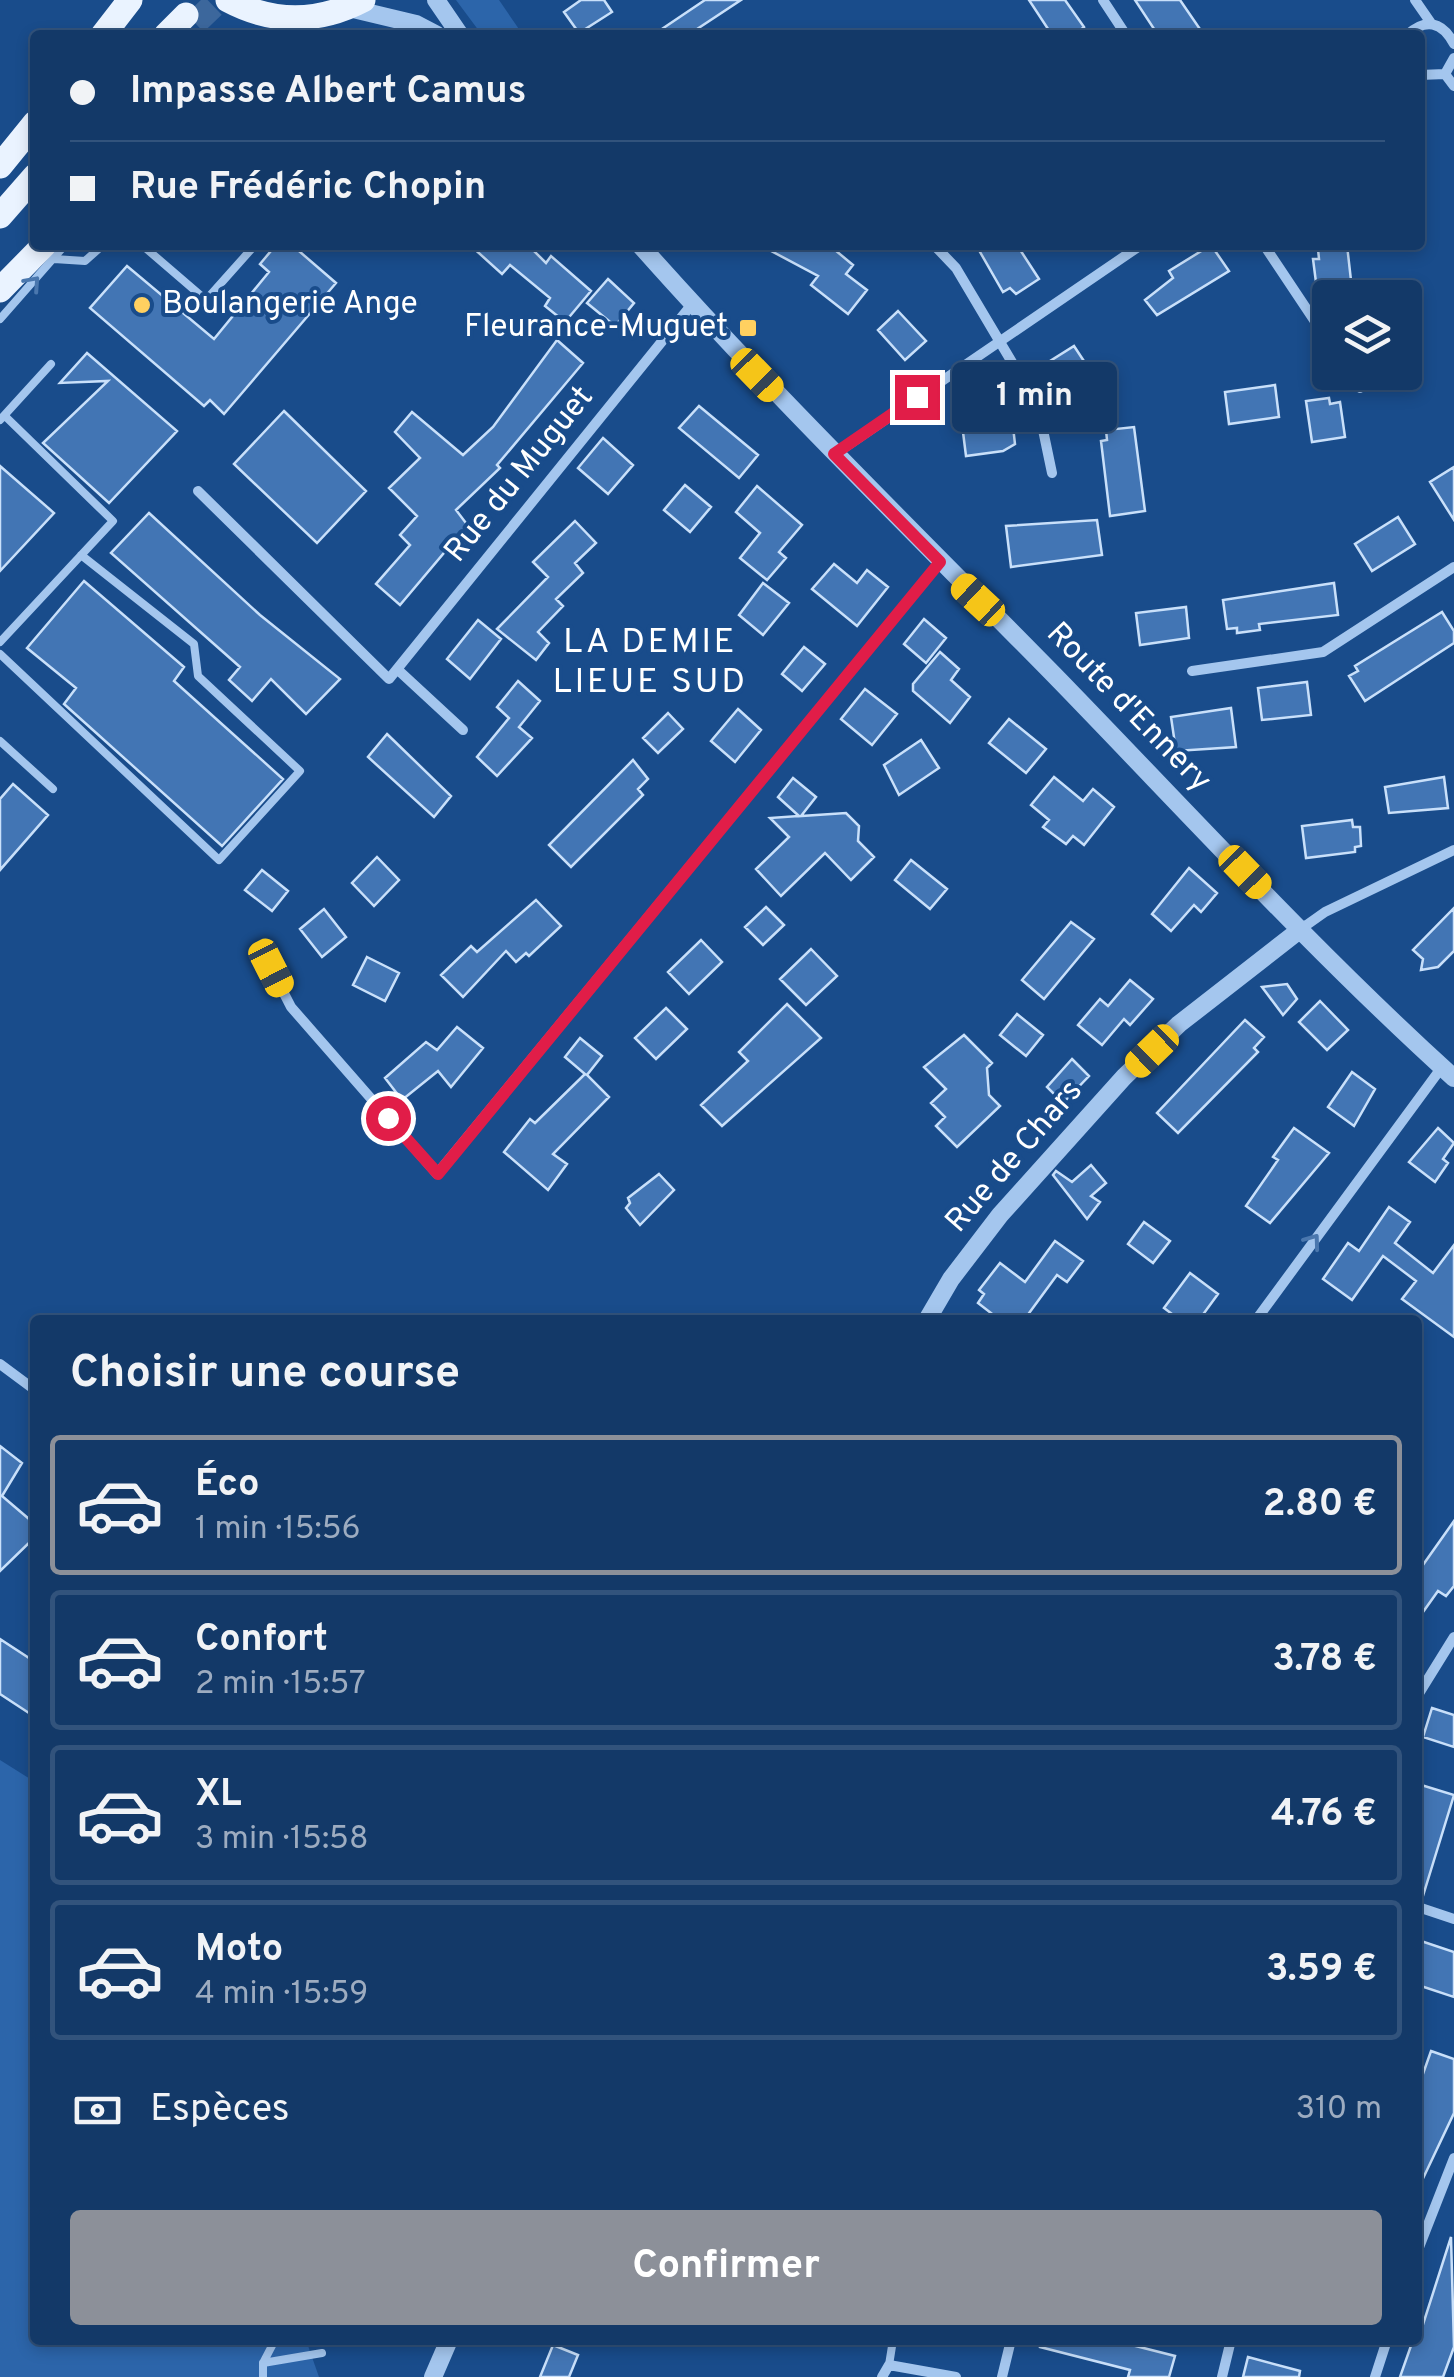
<!DOCTYPE html>
<html lang="fr">
<head>
<meta charset="utf-8">
<style>
  body { margin:0; font-family:Overpass,sans-serif; background:#204471; color:#f1f3f6; height:100vh; display:flex; flex-direction:column; font-size:38px; white-space:nowrap }
  * { box-sizing:border-box; margin:0 }
  p { font-size:32px; color:#9dacc0 }
  .icon { flex:none; width:55px; height:55px; fill:none; stroke:currentColor; stroke-width:2; stroke-linecap:round; stroke-linejoin:round }
  .map { position:relative; flex:1; overflow:hidden }
  .side { position:absolute; left:30px; top:1315px; width:1392px; height:1030px; display:flex; flex-direction:column; background:#133968; border-radius:10px; box-shadow:0 5px 15px #0003,0 0 0 2px #32537c }
  .side>* { flex:none }
  .guide { position:absolute; left:30px; top:30px; width:1395px; height:220px; border-radius:10px; box-shadow:0 5px 15px #0003,0 0 0 2px #32537c; display:grid; align-content:center; height:220px; padding:0 40px; background:#133968 }
  .tools { position:absolute; left:1312px; top:280px; display:grid; gap:20px }
  .tools a { display:grid; place-items:center; width:110px; height:110px; border-radius:10px; background:#133968; box-shadow:0 5px 15px #0003,0 0 0 2px #32537c; font-size:50px }
  .end { position:absolute; width:45px; height:45px; margin:-22px; border:12px solid #e11d48; background:#fff; box-shadow:0 0 0 5px #fff }
  .from { border-radius:50% }
  .bubble { position:absolute; height:70px; border-radius:10px; background:#133968; box-shadow:0 5px 15px #0003,0 0 0 2px #32537c; font-size:32px; font-weight:700; line-height:70px; text-align:center }
  .car { position:absolute; width:30px; height:60px; margin:-30px -15px; border-radius:12px; box-shadow:0 0 8px 2px #0007; background:linear-gradient(#f5c518 24%,#345 0 40%,#f5c518 0 76%,#345 0 86%,#f5c518 0) }
  .guide b { display:flex; align-items:center; gap:35px; height:95px; font-size:38px }
  .guide b+b { border-top:2px solid #32537c }
  .guide i { width:25px; height:25px; background:#f1f3f6 }
  ul { padding:0; list-style:none }
  li { display:flex; align-items:center; gap:30px; height:140px; margin:0 20px 15px; padding:0 20px; border:5px solid #32537c; border-radius:10px }
  li div { flex:1 }
  li b { display:block; font-size:38px }
  li em { font-style:normal; font-weight:700 }
  li.selected { border-color:#8c9099 }
  li>.icon { width:90px; height:90px; stroke-width:1.5 }
  h2 { padding:0 40px; font-size:45px; line-height:120px }
  .pay { display:flex; align-items:center; gap:25px; height:110px; padding:0 40px; font-size:38px }
  .pay p { margin-inline-start:auto }
  .cta { display:flex; gap:20px; margin-top:auto; padding:20px 40px }
  .cta a { flex:1; height:115px; border-radius:10px; background:#8c9099; color:#fff; font-size:40px; font-weight:700; line-height:115px; text-align:center }
  .map>svg:first-child { display:block }
  .green { fill:#2c65aa }
  .building { fill:#4275b4; stroke:#c9e0fa; stroke-width:2.5 }
  .lines { fill:none; stroke-linecap:round; stroke-linejoin:round }
  .primary-tunnel { stroke:#3c679c; stroke-width:25; stroke-dasharray:25 12; stroke-linecap:butt }
  .service { stroke:#a4c6ee; stroke-width:8 }
  .minor { stroke:#a4c6ee; stroke-width:10 }
  .tertiary { stroke:#a4c6ee; stroke-width:18 }
  .primary { stroke:#eaf3ff; stroke-width:25 }
  .oneway { stroke:#4a77ae }
  .route { stroke:#e11d48; stroke-width:12 }
  .poi-dot { fill:#ffd060; stroke:#194c8b; stroke-width:4 }
  .labels { text-anchor:middle; dominant-baseline:central; stroke-width:8; stroke-linejoin:round; paint-order:stroke }
  .poi-label { font-size:32px; fill:#fff; stroke:#194c8b; text-anchor:start }
  .street-label { font-size:32px; fill:#fff; stroke:#194c8b }
  .neighbourhood-label { font-size:35px; letter-spacing:2.5px; fill:#fff; stroke:#194c8b }
</style>
</head>
<body>
<div class="map">
<svg width="1454" height="2377" viewBox="0 0 1454 2377">
  <rect width="100%" height="100%" fill="#194c8b"/>
  <path class="green" d="M456,0H499L523,35H482Z
    M0,1760L35,1782V2340H306L319,2377H0Z"/>
  <path class="building" d="M581,0H604L612,12L579,33L564,12Z
    M705,0H741L688,35H653Z
    M1029,0H1065L1084,27L1074,35H1052Z
    M1135,0H1180L1204,35H1158Z
    M276,245H292L336,283L224,414L210,400L204,406L90,308L127,266L214,339L269,272L260,264Z
    M470,245H528L546,263L551,256L591,291L565,322L545,306L550,298L510,265L502,274Z
    M760,245H829L853,265L846,274L867,290L848,314L811,285L818,276Z
    M976,245H1017L1039,279L1016,294L1010,288L1003,292Z
    M1211,245L1229,271L1157,315L1145,300L1173,278L1169,271Z
    M1347,245L1353,298H1318L1313,259H1319L1318,249Z
    M608,279L634,303L615,326L587,303Z
    M898,311L926,341L905,360L878,330Z
    M557,340L583,363L497,465L500,468L456,510L475,535L468,542L469,552L449,547L400,605L376,584L410,545L400,535L417,516L389,488L420,458L395,432L412,412L463,455L493,427Z
    M1074,346L1101,387L1074,405L1047,363Z
    M87,353L177,431L109,503L43,443L108,381L60,383Z
    M1275,385L1279,417L1229,424L1225,392Z
    M1329,398L1330,404L1340,402L1345,437L1312,442L1306,401Z
    M699,406L758,455L739,478L679,428Z
    M284,411L366,491L317,543L234,464Z
    M1012,418L1015,444L1003,451L966,456L962,424Z
    M1134,427L1145,511L1110,516L1101,441L1107,440L1106,430Z
    M603,438L633,465L608,494L578,468Z
    M0,466L54,513L0,571Z
    M1454,467V520L1430,482Z
    M685,485L711,507L690,532L664,510Z
    M757,486L802,525L779,552L786,558L767,580L740,558L760,533L736,512Z
    M149,513L260,615L340,679L306,714L271,679L252,701L229,680L240,667L111,553Z
    M1398,517L1415,544L1372,571L1355,544Z
    M1097,520L1102,555L1011,567L1006,526Z
    M575,521L596,543L575,563L583,573L556,599L563,606L538,632L549,643L536,660L497,629L548,577L533,562Z
    M834,564L857,583L867,570L888,587L857,626L812,589Z
    M84,581L184,667L174,681L283,779L222,846L64,704L76,688L27,648Z
    M763,583L789,603L763,635L739,615Z
    M1334,583L1338,615L1259,624L1260,630L1237,633V628L1227,629L1223,600Z
    M1186,607L1189,638L1140,645L1136,613Z
    M1442,612L1454,631V643L1365,701L1349,676L1358,671L1355,666Z
    M924,619L946,638L926,663L904,644Z
    M478,620L501,639L470,679L447,659Z
    M804,647L825,664L802,691L782,674Z
    M940,652L959,669L951,680L970,697L950,723L913,691V684Z
    M518,681L540,701L519,727L532,738L497,776L477,757L509,718L497,707Z
    M1307,682L1311,715L1262,720L1258,688Z
    M865,689L897,714L872,745L841,719Z
    M1231,708L1236,747L1176,751L1171,717Z
    M738,709L761,730L735,762L711,741Z
    M668,713L683,729L658,753L643,738Z
    M1009,719L1046,749L1026,773L989,743Z
    M387,734L451,796L434,817L368,757Z
    M921,740L939,768L899,795L884,765Z
    M633,760L648,779L638,789L643,795L571,867L549,845Z
    M1054,777L1083,801L1093,789L1114,807L1084,845L1073,836L1066,844L1043,827L1049,820L1031,805Z
    M1444,777L1448,808L1389,813L1385,787Z
    M793,778L816,797L801,816L846,813L859,826L858,841L874,857L851,880L825,853L781,896L756,869L789,837L770,818L799,816L778,797Z
    M13,784L48,815L0,870V799Z
    M1352,820L1353,827H1360L1361,846L1355,847V852L1306,858L1302,826Z
    M377,857L399,880L374,906L352,883Z
    M911,860L947,889L930,909L895,880Z
    M1189,868L1217,893L1201,912L1194,905L1171,931L1152,914Z
    M262,870L288,891L272,911L245,890Z
    M536,900L561,926L529,956L526,953L516,962L506,951L463,997L441,975L471,946L477,952Z
    M766,907L784,925L763,945L745,927Z
    M1454,908V951L1438,967L1421,970L1423,959L1413,950Z
    M324,909L346,937L322,957L300,929Z
    M1071,922L1094,939L1044,999L1022,980Z
    M701,940L722,962L689,994L668,972Z
    M811,949L837,976L806,1005L780,979Z
    M367,957L399,973L385,1001L353,985Z
    M1130,980L1153,999L1130,1025L1124,1019L1102,1045L1078,1025L1100,999L1108,1006Z
    M1287,984L1297,999L1283,1015L1262,987Z
    M1320,1001L1348,1030L1327,1050L1299,1022Z
    M787,1004L821,1038L722,1126L701,1105L748,1061L739,1052Z
    M666,1008L687,1029L656,1059L635,1038Z
    M1017,1014L1043,1035L1026,1056L1000,1035Z
    M1245,1020L1264,1037L1254,1048L1258,1052L1178,1133L1157,1113Z
    M457,1027L483,1048L451,1087L438,1071L402,1100L385,1078L426,1042L437,1050Z
    M964,1035L992,1063L987,1068L989,1095L1000,1106L957,1147L936,1126L945,1117L931,1103L946,1089L924,1067Z
    M580,1038L602,1056L587,1075L609,1097L553,1154L567,1164L548,1190L504,1152L530,1119L535,1123L585,1074L565,1057Z
    M1072,1059L1089,1076L1063,1103L1047,1087Z
    M1352,1072L1375,1089L1354,1126L1328,1107Z
    M1294,1128L1329,1153L1270,1223L1246,1206L1278,1160L1273,1157Z
    M1438,1128L1454,1143L1443,1159L1448,1163L1435,1182L1409,1162Z
    M1091,1165L1106,1183L1091,1196L1100,1202L1087,1219L1053,1175L1056,1171L1072,1182Z
    M659,1174L674,1190L640,1225L626,1208L630,1203L628,1198Z
    M1389,1207L1410,1222L1395,1243L1433,1273L1454,1245V1337L1402,1299L1416,1281L1383,1256L1352,1300L1323,1279L1348,1243L1359,1251Z
    M1144,1222L1170,1241L1153,1263L1128,1244Z
    M1055,1241L1083,1261L1067,1282L1057,1275L1024,1320H1000L978,1303L984,1294L979,1290L1000,1263L1025,1282Z
    M1190,1273L1218,1294L1199,1320H1180L1164,1308Z
    M0,1446L22,1463L2,1496L29,1519L32,1540L0,1571Z
    M1454,1521V1586L1446,1596L1438,1591L1418,1619V1572Z
    M0,1639L35,1662V1717L0,1694Z
    M1432,1708L1454,1715V1747L1423,1737Z
    M1418,1784L1454,1795L1422,1899L1418,1898Z
    M1418,1940L1454,1952V1997L1418,1985Z
    M1431,2051L1454,2059V2113L1418,2189V2088Z
    M1451,2237L1454,2347L1443,2377H1400L1413,2340H1418Z
    M1041,2340H1112L1175,2356L1169,2377H1128L1130,2370L1040,2347Z
    M553,2345L578,2355L569,2377H540Z
    M1248,2357L1300,2371L1299,2377H1243Z"/>
  <g class="lines">
    <path class="primary-tunnel" d="M195,23L219,0"/>
    <path class="service" d="M142,245L206,300L255,245
      M54,259L85,261L103,245
      M0,319L65,245
      M0,420L51,364
      M0,642L113,521L6,417
      M0,654L219,860L300,771L198,676L194,644L81,555
      M0,741L53,789
      M263,2363L322,2353
      M889,2365L893,2340
      M263,2377V2363L275,2340"/>
    <path class="minor" d="M1103,0L1126,35
      M1415,0L1431,23
      M1407,35C1425,18 1442,21 1454,44
      M1445,74L1454,86
      M1420,75L1445,74L1454,58
      M934,245L956,268L1038,406L1052,473
      M1264,245L1330,344
      M1349,372L1360,388
      M835,454L1141,245
      M198,491L389,679L693,303
      M397,669L463,730
      M1192,671L1323,652L1454,567
      M1301,929L1325,912L1454,850
      M271,968L291,1007L437,1174L940,562
      M1256,1320L1442,1067
      M0,1364L35,1390
      M1418,1695L1454,1637
      M1418,1907L1454,1919
      M1418,2250L1454,2158
      M882,2377L889,2365L956,2377
      M1002,2377L1011,2340
      M1222,2377L1231,2340
      M1375,2377L1387,2340"/>
    <path class="tertiary" d="M436,0L460,35
      M349,8L416,24L437,35
      M640,245C774,396 919,537 1060,681C1190,815 1316,953 1454,1078
      M927,1320L951,1279L1000,1215L1124,1077L1179,1024L1301,929
      M433,2377L449,2340"/>
    <path class="primary" d="M228,0C273,24 319,23 363,0
      M103,35L130,0
      M166,35L186,15
      M0,166L35,123
      M0,216L35,176
      M0,290L44,245"/>
  </g>
  <defs><path id="oneway-chevron" d="M-2-3.5L2.5 0L-2 3.5" fill="none" stroke-width="1.6" stroke-linecap="round" stroke-linejoin="round" transform="scale(2.5)"/></defs>
  <g class="oneway">
    <use href="#oneway-chevron" transform="translate(33 283) rotate(-48)"/>
    <use href="#oneway-chevron" transform="translate(1313 1241) rotate(-54)"/>
  </g>
  <g class="lines">
    <path class="route" d="M388,1118L438,1174L940,562L834,454L917,397"/>
  </g>
  <g class="poi-dot">
    <circle cx="142" cy="305" r="10"/>
    <rect x="738" y="318" width="20" height="20" rx="5"/>
  </g>
  <g class="labels">
    <g class="poi-label">
      <text x="162" y="305">Boulangerie Ange</text>
      <text x="728" y="328" text-anchor="end">Fleurance-Muguet</text>
    </g>
    <g class="street-label">
      <text transform="translate(520 475) rotate(-51)">Rue du Muguet</text>
      <text transform="translate(1128 708) rotate(46)">Route d'Ennery</text>
      <text transform="translate(1015 1157) rotate(-49)">Rue de Chars</text>
    </g>
    <g class="neighbourhood-label">
      <text x="650" y="643">LA DEMIE<tspan x="650" dy="40">LIEUE SUD</tspan></text>
    </g>
  </g>
</svg>
<div class="tools">
<a><svg class="icon" aria-label="layers" viewBox="0 0 24 24"><path d="M12 4l9 5-9 5-9-5zM3 14l9 5 9-5"/></svg></a>
</div>
<i class="end from" style="left:388px;top:1118px"></i>
<i class="end" style="left:917px;top:397px"></i>
<div class="bubble" style="left:952px;top:362px;width:165px">1 min</div>
<i class="car" style="left:757px;top:375px;rotate:136deg"></i>
<i class="car" style="left:978px;top:600px;rotate:313deg"></i>
<i class="car" style="left:1245px;top:872px;rotate:136deg"></i>
<i class="car" style="left:271px;top:968px;rotate:153deg"></i>
<i class="car" style="left:1152px;top:1051px;rotate:226deg"></i>
<div class="guide">
<b><i class="from"></i>Impasse Albert Camus</b>
<b><i></i>Rue Frédéric Chopin</b>
</div>
<section class="side">
<h2>Choisir une course</h2>
<ul>
<li class="selected"><svg class="icon" aria-label="car" viewBox="0 0 24 24"><path d="M5 17H2v-5l4-1 3-4h7l3 4 3 1v5h-3M9 17h6M6 11h13"/><circle cx="7" cy="17" r="2"/><circle cx="17" cy="17" r="2"/></svg><div><b>Éco</b><p>1 min · 15:56</p></div><em>2.80 €</em></li>
<li><svg class="icon" aria-label="car" viewBox="0 0 24 24"><path d="M5 17H2v-5l4-1 3-4h7l3 4 3 1v5h-3M9 17h6M6 11h13"/><circle cx="7" cy="17" r="2"/><circle cx="17" cy="17" r="2"/></svg><div><b>Confort</b><p>2 min · 15:57</p></div><em>3.78 €</em></li>
<li><svg class="icon" aria-label="car" viewBox="0 0 24 24"><path d="M5 17H2v-5l4-1 3-4h7l3 4 3 1v5h-3M9 17h6M6 11h13"/><circle cx="7" cy="17" r="2"/><circle cx="17" cy="17" r="2"/></svg><div><b>XL</b><p>3 min · 15:58</p></div><em>4.76 €</em></li>
<li><svg class="icon" aria-label="car" viewBox="0 0 24 24"><path d="M5 17H2v-5l4-1 3-4h7l3 4 3 1v5h-3M9 17h6M6 11h13"/><circle cx="7" cy="17" r="2"/><circle cx="17" cy="17" r="2"/></svg><div><b>Moto</b><p>4 min · 15:59</p></div><em>3.59 €</em></li>
</ul>
<div class="pay"><svg class="icon" aria-label="cash" viewBox="0 0 24 24"><path d="M3 7h18v10H3z"/><circle cx="12" cy="12" r="2"/></svg>Espèces<p>310 m</p></div>
<div class="cta"><a>Confirmer</a></div>
</section>
</div>
</body>
</html>
